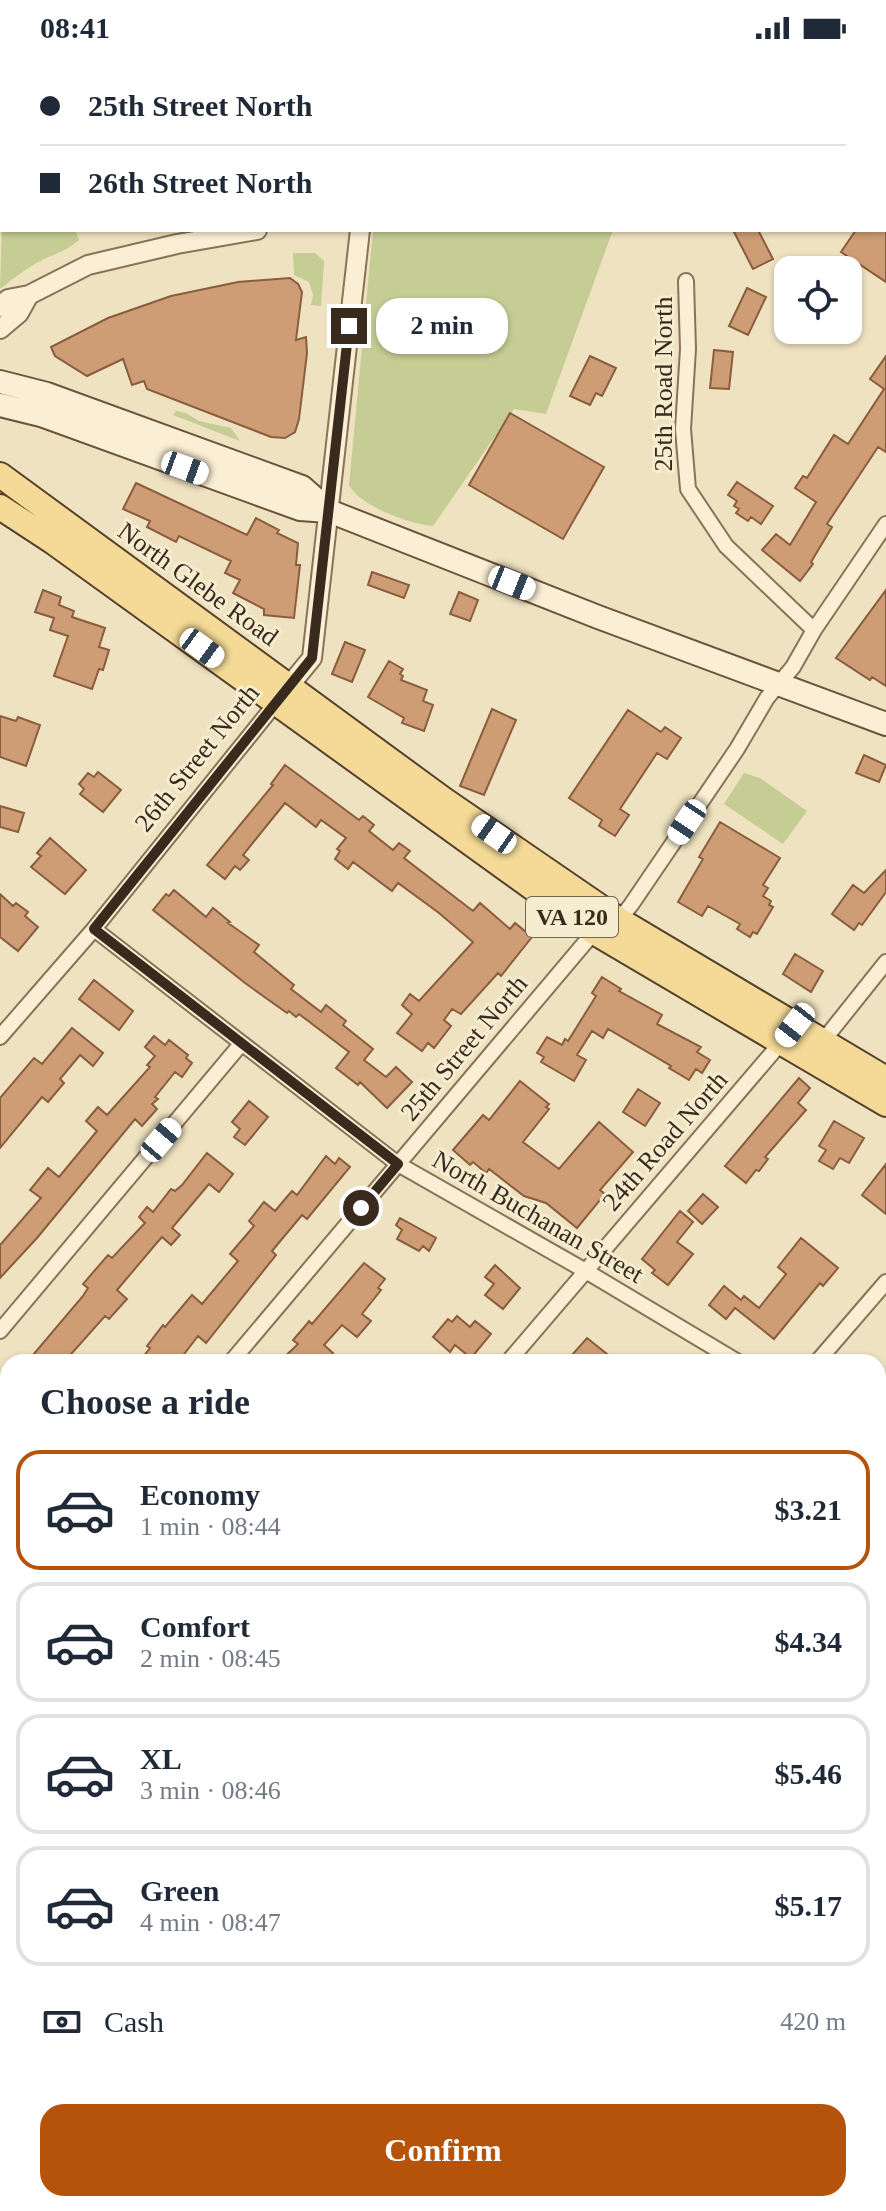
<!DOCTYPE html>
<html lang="en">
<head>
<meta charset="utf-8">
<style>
  body { margin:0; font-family:Georgia,serif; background:#f6f6f7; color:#1f2937; height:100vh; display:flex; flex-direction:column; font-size:30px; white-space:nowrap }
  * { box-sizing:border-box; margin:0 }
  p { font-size:26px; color:#747a83 }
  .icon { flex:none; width:44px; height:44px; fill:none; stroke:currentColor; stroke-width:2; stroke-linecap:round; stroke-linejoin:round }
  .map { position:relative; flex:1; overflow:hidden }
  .drawer { position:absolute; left:0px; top:1298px; width:886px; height:858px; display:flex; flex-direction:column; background:#fff; border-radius:24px 24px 0 0; box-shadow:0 2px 6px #0004 }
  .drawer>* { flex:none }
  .banner { position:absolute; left:0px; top:0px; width:886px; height:176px; box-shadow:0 2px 6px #0004; display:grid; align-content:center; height:176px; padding:0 40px; background:#fff }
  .tools { position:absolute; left:774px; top:200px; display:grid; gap:16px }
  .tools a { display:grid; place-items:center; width:88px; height:88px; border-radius:16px; background:#fff; box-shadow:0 2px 6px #0004; font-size:40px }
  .end { position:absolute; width:36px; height:36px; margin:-18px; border:10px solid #382b1d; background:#fff; box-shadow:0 0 0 4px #fff }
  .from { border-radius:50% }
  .bubble { position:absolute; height:56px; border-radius:24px; background:#fff; box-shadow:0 2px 6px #0004; font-size:26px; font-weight:700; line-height:56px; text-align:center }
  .car { position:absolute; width:24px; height:48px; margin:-24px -12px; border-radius:10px; box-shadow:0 0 6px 2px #0007; background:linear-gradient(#fff 24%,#345 0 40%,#fff 0 76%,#345 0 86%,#fff 0) }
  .banner b { display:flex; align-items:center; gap:28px; height:76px; font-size:30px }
  .banner b+b { border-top:2px solid #e0e1e3 }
  .banner i { width:20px; height:20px; background:#1f2937 }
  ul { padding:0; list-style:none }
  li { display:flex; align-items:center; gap:24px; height:120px; margin:0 16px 12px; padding:0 24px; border:4px solid #e0e1e3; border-radius:24px }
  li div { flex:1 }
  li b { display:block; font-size:30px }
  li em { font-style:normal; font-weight:700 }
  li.current { border-color:#b45309 }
  li>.icon { width:72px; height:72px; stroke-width:1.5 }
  h2 { padding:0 40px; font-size:36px; line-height:96px }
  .pay { display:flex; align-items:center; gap:20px; height:88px; padding:0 40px; font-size:30px }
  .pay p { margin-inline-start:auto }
  .primary-button { display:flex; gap:16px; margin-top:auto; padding:16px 40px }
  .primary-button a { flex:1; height:92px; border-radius:24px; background:#b45309; color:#fff; font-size:32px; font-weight:700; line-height:92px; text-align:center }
  .status { display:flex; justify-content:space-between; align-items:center; height:56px; padding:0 40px; background:#fff; direction:ltr }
  .status svg { height:22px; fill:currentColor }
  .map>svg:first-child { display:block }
  .green { fill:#c5cd94 }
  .building { fill:#ce9d75; stroke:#895d3d; stroke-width:2 }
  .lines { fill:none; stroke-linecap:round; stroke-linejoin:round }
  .minor-casing { stroke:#897358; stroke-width:18 }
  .tertiary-casing { stroke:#897358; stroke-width:22 }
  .secondary-casing { stroke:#6b543b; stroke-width:26 }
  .primary-casing { stroke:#56412c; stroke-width:28 }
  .minor { stroke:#faefd4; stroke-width:14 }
  .tertiary { stroke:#faefd4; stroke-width:18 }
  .secondary { stroke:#faefd4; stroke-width:22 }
  .primary { stroke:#f4d997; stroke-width:24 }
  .route { stroke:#382b1d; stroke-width:10 }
  .labels { text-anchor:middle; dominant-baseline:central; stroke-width:6; stroke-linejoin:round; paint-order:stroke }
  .shield { fill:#f6ecd0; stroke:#716553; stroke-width:2 }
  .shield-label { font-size:24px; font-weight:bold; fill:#382b1d }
  .street-label { font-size:26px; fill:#382b1d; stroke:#f6ecd0 }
</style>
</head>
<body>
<div class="status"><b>08:41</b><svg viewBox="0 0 49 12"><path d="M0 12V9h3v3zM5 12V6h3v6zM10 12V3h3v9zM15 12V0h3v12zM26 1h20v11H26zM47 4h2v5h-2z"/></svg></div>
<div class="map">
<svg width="886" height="2155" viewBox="0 0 886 2155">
  <rect width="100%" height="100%" fill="#efe2c0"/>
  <path class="green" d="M407,0H695L694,2Z
    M2,165V174H75L79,184C68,194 57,197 44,203C28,211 14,222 0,233Z
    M373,174H613L546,358L514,353L433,470C409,468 360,450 349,429Z
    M293,197H315L324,205L321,250L311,249L313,239L309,226L294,219Z
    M176,355L186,357L199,365L231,372L240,385L173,359Z
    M744,717L760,722L807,755L783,788L724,748Z"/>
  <path class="building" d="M733,174H758L773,203L753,213Z
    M856,174H886V226L841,196Z
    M290,222L298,228L302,236L296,284L306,281L307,297L299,363L295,376L285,382L271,381L147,333L144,325L132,329L123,303L87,320L55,300L51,291L108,262L171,240L238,226Z
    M747,232L766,241L748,279L729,270Z
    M714,294L733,296L729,333L710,332Z
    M590,300L616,312L602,340L596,337L590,349L570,340Z
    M886,300V396L878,391L827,468L832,471L811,506L813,508L800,525L762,494L776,478L790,489L816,446L795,432L803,420L807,422L834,379L848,388L884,333L870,323Z
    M510,357L604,411L563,483L469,429Z
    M737,426L773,450L761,468L751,461L748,465L736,457L739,453L734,450L737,445L728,439Z
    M136,427L247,479L256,462L279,474L277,477L298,487L296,509H300L294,562L264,559V553L233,537L240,524L225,517L231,505L179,480L176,486L147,471L150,465L123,453Z
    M372,516L409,529L404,542L368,529Z
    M43,534L61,541L59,549L74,555L72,561L105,572L99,591L109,594L103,614L99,613L92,633L54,620L68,580L50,574L54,562L35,556Z
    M886,534V630L872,621L870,624L836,602Z
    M459,536L478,544L470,565L450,558Z
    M345,586L365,594L352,626L332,618Z
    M389,605L403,613L400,618L403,620L401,624L427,634L423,645L433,649L424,675L402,667L404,662L368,641Z
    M492,653L516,664L484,739L460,730Z
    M628,654L661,676L665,671L681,682L667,703L657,697L620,753L629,759L615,780L599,770L602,764L569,742Z
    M0,660L16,665L18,661L40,669L26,710L0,701Z
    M864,699L886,709L879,726L856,717Z
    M285,709L359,764L363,760L374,769L369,775L393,794L399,787L410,795L404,802L473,855L480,847L510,873L515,867L532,881L501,920L498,917L461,958L452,953L444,964L451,970L434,992L428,987L422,995L397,977L412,958L402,949L410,938L419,945L473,886L439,857L398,827L392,835L353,806L348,813L335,803L340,795L337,793L346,782L321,764L316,771L285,747L243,799L249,804L240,814L235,810L225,823L207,809L273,729L271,728Z
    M98,716L121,734L103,756L80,738L84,733L79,728L88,717L94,721Z
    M0,750L24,757L18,776L0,771Z
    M720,766L780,802L763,829L768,832L763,840L771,845L769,849L773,851L757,878L753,876L750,881L737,873L740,868L708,850L702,860L678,846L703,803L699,801Z
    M50,782L86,814L65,838L31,811L41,800L37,797Z
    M886,814V836L862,869L859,867L854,874L832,858L853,829L864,837Z
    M174,834L206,861L213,852L230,866L228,867L259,889L254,896L294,929L291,933L321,956L326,949L346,965L343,969L373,993L364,1004L386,1021L396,1011L412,1026L387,1052L360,1026L358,1029L336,1012L349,996L299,958L296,961L289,955L287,957L245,927L153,854L166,838L169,840Z
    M0,838L13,850L16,847L28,856L25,860L38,871L18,895L0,881Z
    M795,898L823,915L811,936L783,918Z
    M602,921L621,933L619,935L662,959L657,968L701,991L697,996L710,1004L702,1017L696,1013L689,1024L669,1012L671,1010L608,973L603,982L592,975L577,999L586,1004L574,1025L541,1006L544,1001L537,997L547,981L562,989L565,983L568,985L596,940L592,937Z
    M94,924L133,955L119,974L79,943Z
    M72,972L103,997L93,1010L80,999L60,1023L64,1027L48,1046L42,1041L0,1092V1042L34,1002L42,1008Z
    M154,980L165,989L169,984L188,999L186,1002L192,1007L182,1021L175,1016L155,1041L158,1043L152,1048L157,1053L142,1070L135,1063L37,1182L0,1222V1189L41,1142L30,1134L48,1112L59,1121L97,1075L86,1065L98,1051L107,1059L150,1011L147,1009L155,1000L145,991Z
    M799,1022L810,1032L798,1047L806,1054L765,1101L768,1103L759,1115L756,1114L746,1127L725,1110Z
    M520,1025L549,1048L546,1051L549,1053L523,1086L559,1113L599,1066L633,1096L600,1134L605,1138L577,1172L546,1147L524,1140L489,1113L486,1117L473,1106L470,1109L453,1094L483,1059L489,1064Z
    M638,1033L660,1047L645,1070L623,1056Z
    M249,1045L268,1061L245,1089L234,1081L240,1073L232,1066Z
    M834,1065L864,1082L849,1107L840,1102L833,1113L819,1105L826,1094L819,1090Z
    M207,1097L233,1118L219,1136L209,1128L172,1172L180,1179L171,1189L162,1181L155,1189L117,1234L127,1243L109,1263L105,1260L64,1306H27L83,1240L88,1232L83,1228L108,1199L112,1202L145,1167L139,1161L147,1151L153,1156L171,1133L175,1135L182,1129Z
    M326,1100L335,1108L339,1102L350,1111L307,1163L302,1159L272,1195L276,1199L206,1287L198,1280L178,1306H139L150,1292L147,1290L163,1269L165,1271L192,1239L202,1248L238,1205L230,1198L254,1170L249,1165L264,1146L275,1155L292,1135L297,1139Z
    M886,1108V1158L862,1139Z
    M703,1138L718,1151L702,1168L688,1155Z
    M680,1155L693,1166L677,1186L693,1198L668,1229L652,1217L655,1214L642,1203Z
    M400,1162L436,1182L429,1195L423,1190L419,1195L397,1183L402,1174L396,1169Z
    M801,1182L838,1212L823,1230L820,1227L774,1283L735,1252L726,1263L709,1249L724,1230L741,1244L744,1240L759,1252L786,1218L778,1211Z
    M364,1207L385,1223L378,1232L381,1234L362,1258L371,1265L357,1281L342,1269L324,1289L333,1297L325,1306H279L298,1288L293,1284L306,1269L309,1265L312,1268Z
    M495,1209L520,1232L503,1253L485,1239L494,1228L485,1221Z
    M457,1260L470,1271L475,1265L491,1278L471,1302L455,1289L450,1296L433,1281L448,1263L452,1266Z
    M587,1282L617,1306H579L571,1300Z"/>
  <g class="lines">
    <defs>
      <path id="minor" d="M225,0L232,2
        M250,2L259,0
        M686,225L688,293L683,373L688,433L726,490L814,574
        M94,873L398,1108L584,1214L738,1306
        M0,981L94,873L280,642
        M823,985L886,906
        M0,1275L241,988
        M231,1306L594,876L619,864L631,849L737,693L767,642L793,611L814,574L886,468
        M508,1306L785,982
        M817,1306L886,1226
        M878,1389L886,1394
        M0,1430L8,1434
        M878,1626L886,1630
        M0,1670L8,1652
        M0,1681L8,1685
        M878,1848L886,1852
        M878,2079L886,2083
        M93,2148L118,2150L133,2155
        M440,2148L443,2155
        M680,2148L684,2155
        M26,2155L42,2148
        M876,2155L886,2149"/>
      <path id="tertiary" d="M379,2V0
        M0,251L8,243L29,239L88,209L177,188L257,174
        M0,273L19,257L29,239
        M289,630L312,602L360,174"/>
      <path id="secondary" d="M0,326L47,338L302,431L329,455L598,561L886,668
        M0,349L41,359L300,453L329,455"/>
      <path id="primary" d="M0,419L444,744L619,864L886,1023
        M0,451L52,485L594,876L886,1048"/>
    </defs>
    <use href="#minor" class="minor-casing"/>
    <use href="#tertiary" class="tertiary-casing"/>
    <use href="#secondary" class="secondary-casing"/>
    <use href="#primary" class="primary-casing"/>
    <use href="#minor" class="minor"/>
    <use href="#tertiary" class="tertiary"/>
    <use href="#secondary" class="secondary"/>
    <use href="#primary" class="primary"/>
  </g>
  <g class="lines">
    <path class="route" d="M349,270L312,602L94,873L398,1108L361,1152"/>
  </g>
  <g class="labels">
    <rect class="shield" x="526" y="841" width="92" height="40" rx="6"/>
    <g class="shield-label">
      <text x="572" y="861">VA 120</text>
    </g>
    <g class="street-label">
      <text transform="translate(663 328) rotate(-90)">25th Road North</text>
      <text transform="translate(198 528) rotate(36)">North Glebe Road</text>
      <text transform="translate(197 702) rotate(-51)">26th Street North</text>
      <text transform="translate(464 992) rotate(-50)">25th Street North</text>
      <text transform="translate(665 1085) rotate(-49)">24th Road North</text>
      <text transform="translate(538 1161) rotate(30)">North Buchanan Street</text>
    </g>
  </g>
</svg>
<div class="tools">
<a><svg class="icon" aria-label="locate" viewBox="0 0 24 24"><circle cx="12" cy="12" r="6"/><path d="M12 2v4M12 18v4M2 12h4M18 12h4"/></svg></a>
</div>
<i class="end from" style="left:361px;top:1152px"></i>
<i class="end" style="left:349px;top:270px"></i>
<div class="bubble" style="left:376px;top:242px;width:132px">2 min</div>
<i class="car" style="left:185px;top:412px;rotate:110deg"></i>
<i class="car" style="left:512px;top:527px;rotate:112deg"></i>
<i class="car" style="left:202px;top:592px;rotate:126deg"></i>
<i class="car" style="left:687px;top:766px;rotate:214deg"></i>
<i class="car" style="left:494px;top:778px;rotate:305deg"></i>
<i class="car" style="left:795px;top:969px;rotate:218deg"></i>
<i class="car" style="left:161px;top:1084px;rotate:40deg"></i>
<div class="banner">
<b><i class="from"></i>25th Street North</b>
<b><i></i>26th Street North</b>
</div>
<section class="drawer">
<h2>Choose a ride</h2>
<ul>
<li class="current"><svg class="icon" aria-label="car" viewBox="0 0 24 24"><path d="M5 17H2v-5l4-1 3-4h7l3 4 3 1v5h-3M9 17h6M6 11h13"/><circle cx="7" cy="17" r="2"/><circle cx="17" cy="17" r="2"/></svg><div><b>Economy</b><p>1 min · 08:44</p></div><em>$3.21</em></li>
<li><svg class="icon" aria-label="car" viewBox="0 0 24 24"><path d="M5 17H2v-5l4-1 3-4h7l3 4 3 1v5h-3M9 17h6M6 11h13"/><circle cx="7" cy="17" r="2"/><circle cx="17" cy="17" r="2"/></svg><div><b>Comfort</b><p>2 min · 08:45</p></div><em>$4.34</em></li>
<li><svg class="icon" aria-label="car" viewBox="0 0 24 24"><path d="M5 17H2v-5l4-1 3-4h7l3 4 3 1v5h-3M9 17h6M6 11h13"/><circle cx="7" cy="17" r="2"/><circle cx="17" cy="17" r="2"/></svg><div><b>XL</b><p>3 min · 08:46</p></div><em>$5.46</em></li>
<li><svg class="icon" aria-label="car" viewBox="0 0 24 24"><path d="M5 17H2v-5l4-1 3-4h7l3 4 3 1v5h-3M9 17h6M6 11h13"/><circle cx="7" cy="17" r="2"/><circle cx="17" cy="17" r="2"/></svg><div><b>Green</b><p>4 min · 08:47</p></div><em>$5.17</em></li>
</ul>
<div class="pay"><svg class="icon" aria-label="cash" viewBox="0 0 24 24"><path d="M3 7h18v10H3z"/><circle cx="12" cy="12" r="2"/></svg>Cash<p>420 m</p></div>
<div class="primary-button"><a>Confirm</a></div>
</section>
</div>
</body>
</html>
